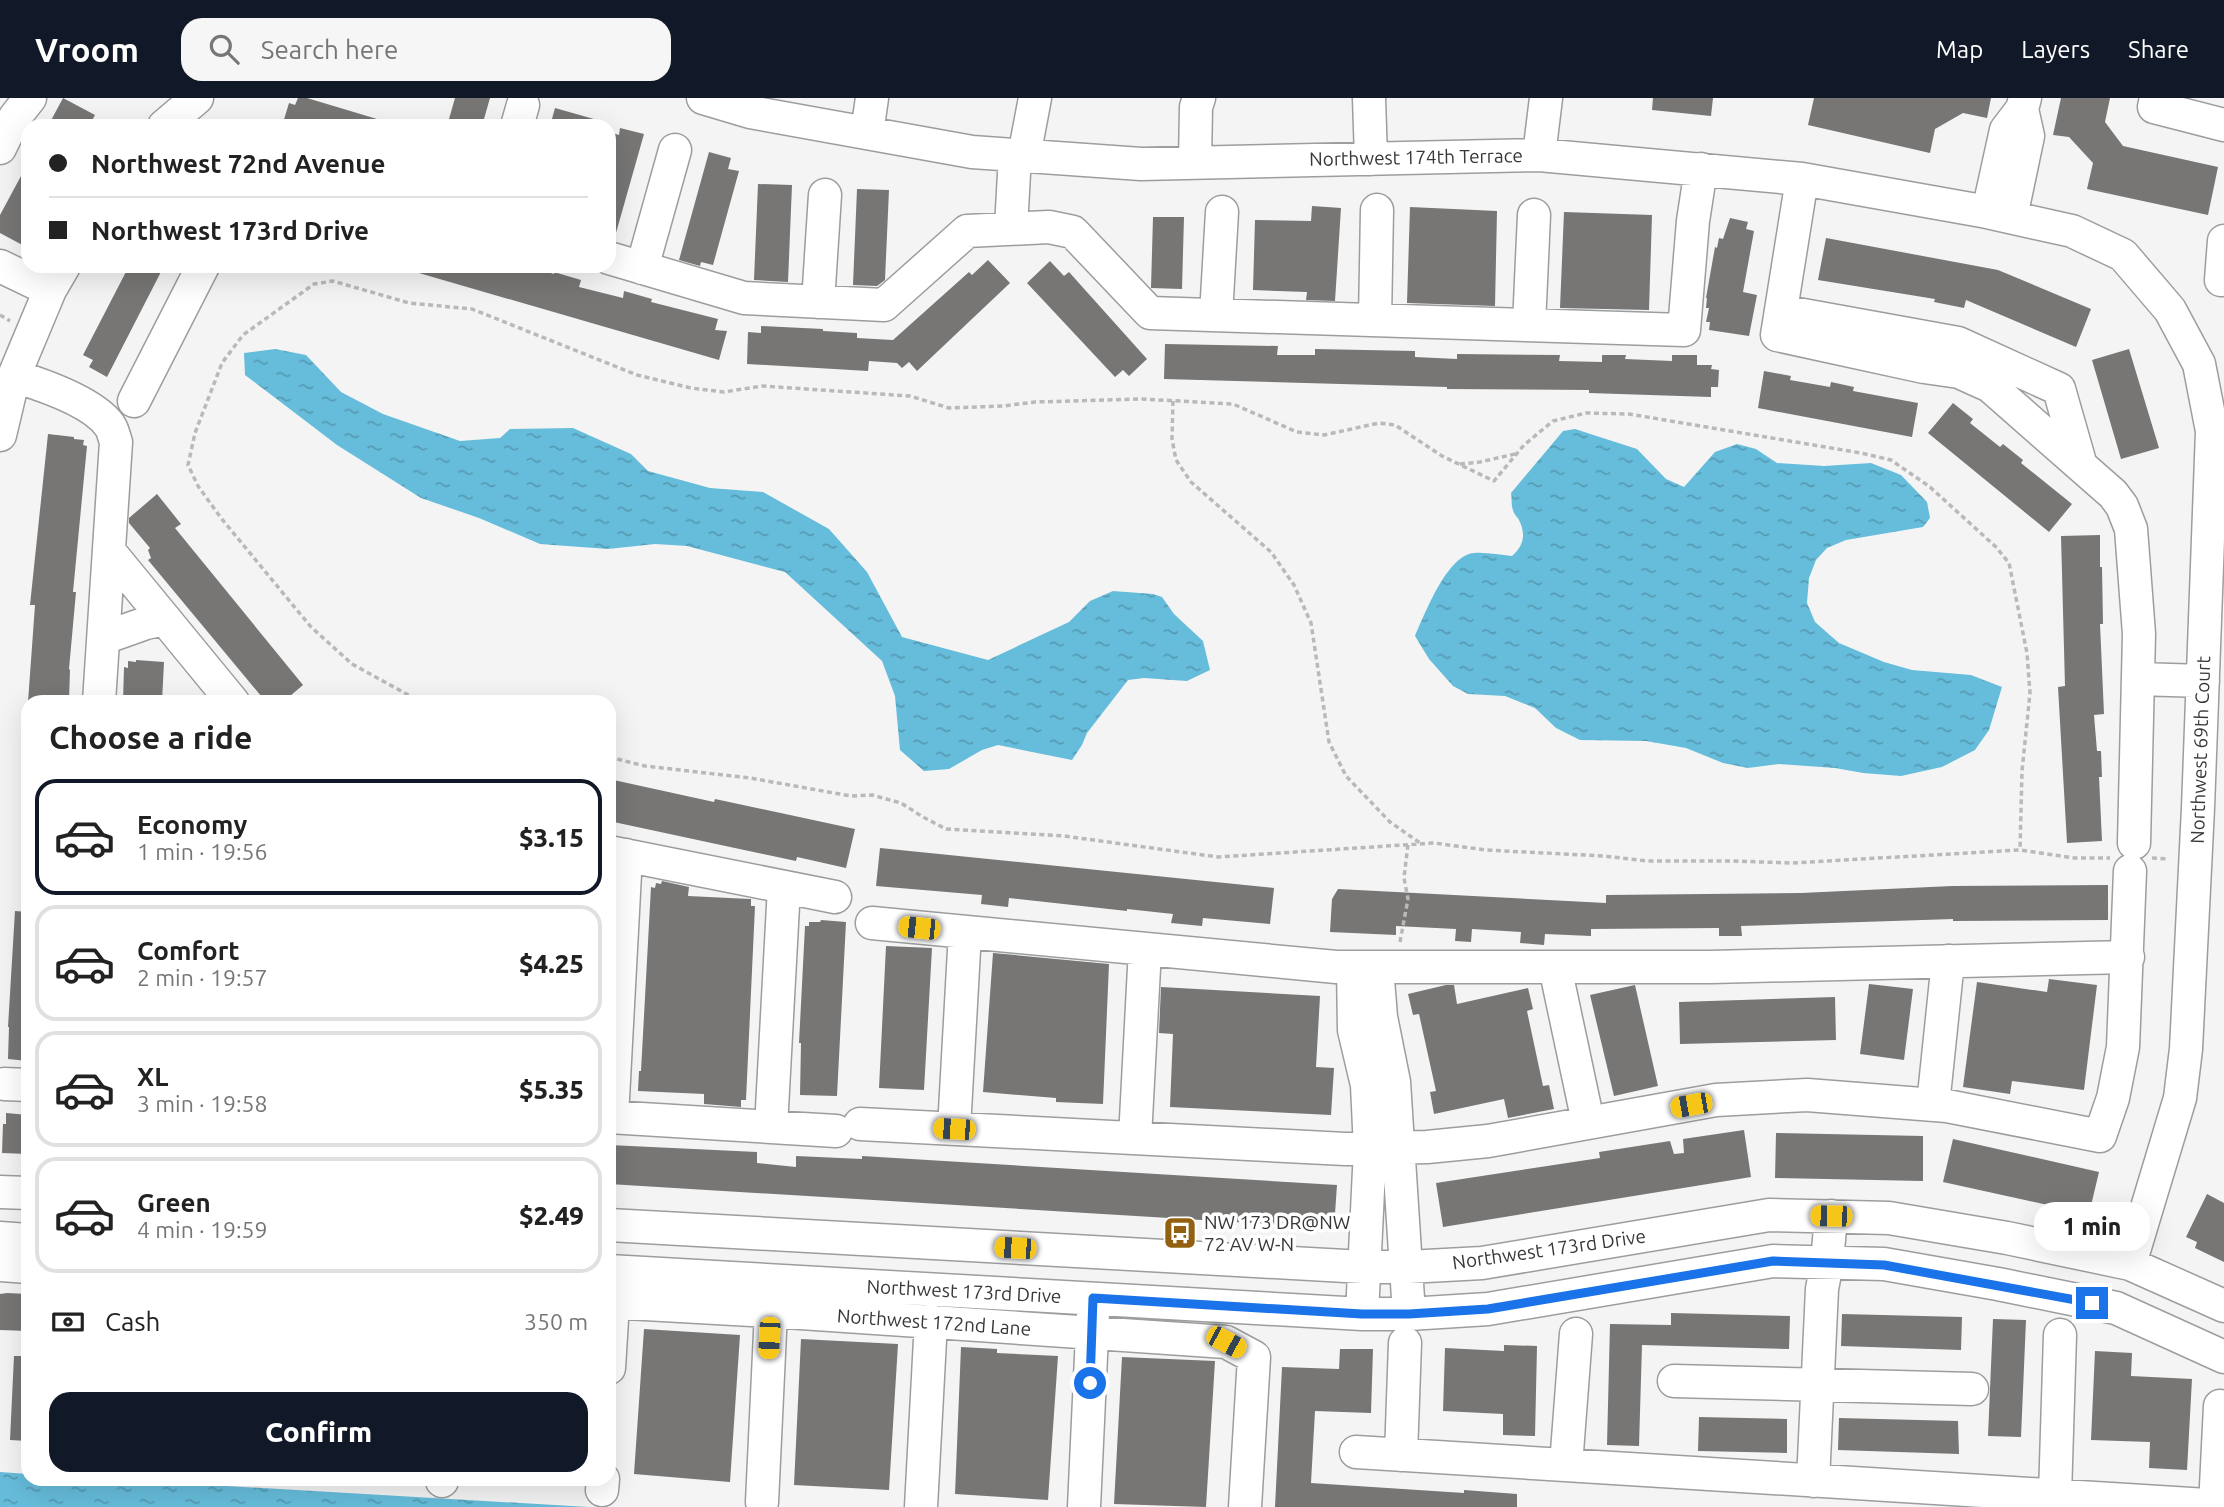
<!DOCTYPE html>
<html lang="en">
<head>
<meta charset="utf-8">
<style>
  body { margin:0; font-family:Ubuntu,sans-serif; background:#f6f6f6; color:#222; height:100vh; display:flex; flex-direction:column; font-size:26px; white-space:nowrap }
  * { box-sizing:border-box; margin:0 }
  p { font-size:23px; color:#767676 }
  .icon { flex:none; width:38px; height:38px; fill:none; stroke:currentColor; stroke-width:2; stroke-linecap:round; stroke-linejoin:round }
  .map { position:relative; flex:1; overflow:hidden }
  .panel { position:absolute; left:21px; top:597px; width:595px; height:791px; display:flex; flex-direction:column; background:#fff; border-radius:21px; box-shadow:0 7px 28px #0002 }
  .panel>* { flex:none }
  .top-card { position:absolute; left:21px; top:21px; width:595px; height:154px; border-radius:21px; box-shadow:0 7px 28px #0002; display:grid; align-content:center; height:154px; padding:0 28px; background:#fff }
  .end { position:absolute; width:32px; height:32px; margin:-16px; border:9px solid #1a73e8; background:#fff; box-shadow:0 0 0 4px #fff }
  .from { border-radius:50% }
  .bubble { position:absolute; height:49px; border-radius:21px; background:#fff; box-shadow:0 7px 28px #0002; font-size:23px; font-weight:800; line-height:49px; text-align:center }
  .car { position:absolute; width:21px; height:42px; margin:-21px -10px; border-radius:9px; box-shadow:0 0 5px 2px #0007; background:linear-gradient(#f5c518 24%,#345 0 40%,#f5c518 0 76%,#345 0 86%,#f5c518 0) }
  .top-card b { display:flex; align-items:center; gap:24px; height:66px; font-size:26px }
  .top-card b+b { border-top:2px solid #e0e0e0 }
  .top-card i { width:18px; height:18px; background:#222 }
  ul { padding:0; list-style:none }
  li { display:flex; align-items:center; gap:21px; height:116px; margin:0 14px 10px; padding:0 14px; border:4px solid #e0e0e0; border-radius:21px }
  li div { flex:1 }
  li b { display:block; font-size:26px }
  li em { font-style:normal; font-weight:800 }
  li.current { border-color:#111827 }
  li>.icon { width:63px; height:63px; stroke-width:1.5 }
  h2 { padding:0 28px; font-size:32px; line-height:84px }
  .pay { display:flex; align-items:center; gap:18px; height:77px; padding:0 28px; font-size:26px }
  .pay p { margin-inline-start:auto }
  .cta { display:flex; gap:14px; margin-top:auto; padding:14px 28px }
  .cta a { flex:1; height:80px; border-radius:21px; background:#111827; color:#fff; font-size:28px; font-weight:800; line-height:80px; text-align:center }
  header { display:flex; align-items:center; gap:42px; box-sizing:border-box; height:98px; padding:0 35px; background:#111827; color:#fff }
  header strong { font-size:33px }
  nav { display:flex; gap:38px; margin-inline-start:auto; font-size:24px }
  .search { width:490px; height:63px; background:#f6f6f6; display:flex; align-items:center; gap:18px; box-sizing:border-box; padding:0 24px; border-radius:21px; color:#767676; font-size:26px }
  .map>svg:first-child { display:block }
  .water { fill:url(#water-ripples) }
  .building { fill:#777675 }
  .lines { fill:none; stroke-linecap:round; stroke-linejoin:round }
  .minor-casing { stroke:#9c9d9e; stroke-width:35 }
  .path { stroke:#b9b9ba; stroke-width:3.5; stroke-dasharray:5 3.5; stroke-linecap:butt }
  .minor { stroke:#fff; stroke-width:32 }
  .route { stroke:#1a73e8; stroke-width:9 }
  .labels { text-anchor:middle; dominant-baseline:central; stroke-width:7; stroke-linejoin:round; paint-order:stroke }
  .street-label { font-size:19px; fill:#383838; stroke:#fff }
  .poi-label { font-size:19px; fill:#383838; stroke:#fff; text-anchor:start }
</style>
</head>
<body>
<header>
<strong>Vroom</strong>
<div class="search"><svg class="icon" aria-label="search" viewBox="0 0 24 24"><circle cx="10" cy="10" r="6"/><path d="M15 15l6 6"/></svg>Search here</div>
<nav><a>Map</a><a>Layers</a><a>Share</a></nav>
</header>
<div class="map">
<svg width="2224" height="1409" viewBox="0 0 2224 1409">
  <defs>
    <pattern id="water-ripples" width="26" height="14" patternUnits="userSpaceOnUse" patternTransform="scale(1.75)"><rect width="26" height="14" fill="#66bddb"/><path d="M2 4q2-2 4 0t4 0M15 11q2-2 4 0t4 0" fill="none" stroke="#559bb3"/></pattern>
  </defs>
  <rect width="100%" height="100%" fill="#f4f4f5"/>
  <path class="water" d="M275,251L306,257L341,294L383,316L460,343L500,340L510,331L573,330L631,356L648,373L710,390L763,394L829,431L867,474L902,539L988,562L1069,524L1090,503L1113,493L1153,496L1162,499L1174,516L1203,543L1210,572L1187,583L1144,580L1128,582L1087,635L1082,647L1072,662L998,647L982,652L949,671L924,673L900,652L895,598L882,563L785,474L687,448L655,446L608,451L540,446L479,420L421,400L337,347L245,277L244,255Z
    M1575,331L1637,351L1666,381L1684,389L1715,354L1737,346L1756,351L1777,365L1824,368L1871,365L1901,377L1927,404L1930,420L1923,429L1846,442L1827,450L1816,462L1809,480L1807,505L1815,524L1839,545L1884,564L1912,572L1971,577L2002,589L1989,632L1975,652L1942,669L1901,678L1863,675L1835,670L1779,666L1748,670L1723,665L1686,650L1646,643L1580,642L1556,630L1535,610L1505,598L1468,596L1453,588L1429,561L1415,538C1425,516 1447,457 1474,455C1486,454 1500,457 1512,458C1524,448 1526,436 1519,422C1517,418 1514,417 1513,412C1511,407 1512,400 1511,395L1563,333Z
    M0,1374L28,1376V1381H107L589,1409H0Z"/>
  <path class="building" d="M63,0L95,17L89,28H48Z
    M298,0H307L387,24L386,28H282L289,5L295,7Z
    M455,0H490L482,28H447Z
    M1653,0H1713L1711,18L1652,12Z
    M1814,0H1991L1987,20L1963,15L1935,31L1930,55L1808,27Z
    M2061,0H2110L2105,24L2123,48L2218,69L2208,117L2087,91L2093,65L2069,39L2053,37Z
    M555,10L601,23L600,28H550Z
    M620,30L644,36L614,142H609V34L619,37Z
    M709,54L731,60L728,71L739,73L713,167L701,164L700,168L679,162Z
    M28,65V150L0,135V117Z
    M758,86L792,87L788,184L754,182Z
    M857,91L889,92L885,182L877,188L853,187Z
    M1312,108L1341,110L1335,203L1306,202L1307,194L1253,192L1255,122L1311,123Z
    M1410,109L1497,113L1495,208L1407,205Z
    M1564,114L1652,117L1649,212L1560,210Z
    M1153,119H1184L1182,191L1151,190Z
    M1730,120L1748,124L1746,131L1754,133L1743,194L1757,197L1749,238L1709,232L1710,224H1706L1709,210H1706L1707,200H1706L1715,149L1717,150L1719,140L1723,141Z
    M1826,140L1998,172L2091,211L2076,249L1966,202L1964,210L1934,204L1935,201L1818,182Z
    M988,162L1010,185L917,273L909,264L902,270L897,265L869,263L868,273L747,266L748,234L761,235V228L823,231V233L857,235V240L893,242L969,174L972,177Z
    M1050,163L1064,178L1069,174L1147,261L1129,278L1123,272L1115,279L1027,185Z
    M129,168H164L107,279L89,269L93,262L83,257Z
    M413,168H527L554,176V174L581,182L579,189L623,200L624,193L652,201L651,204L718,221L715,232L727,233L719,262L412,173Z
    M1165,246L1278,248L1277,257H1315V251L1415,253V259L1457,261V256L1560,257L1559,263L1602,264V257H1626L1625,261L1672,263V257H1697V267H1712L1711,271L1719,272L1718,289H1711V299L1589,295V292L1447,291V289L1164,281Z
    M2129,251L2159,350L2121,361L2092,262Z
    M1764,273L1791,278L1790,282L1830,289L1831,284L1854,289L1853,293L1918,305L1912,339L1758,310Z
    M1953,305L1973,321L1970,325L2000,349L2003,346L2023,362L2021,365L2072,406L2049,434L1928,335Z
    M48,336L74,339V341L84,342L83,347L87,348L73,494H76L69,571L70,572L69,602L28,604L35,507H30Z
    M157,396L181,426L175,430L303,587L283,604H266L148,462L151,460L148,452L150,450L129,425V420Z
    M2100,437V469H2102L2103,526H2100L2104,616L2094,617L2097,653H2101L2102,679H2099L2102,743L2067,745L2058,589L2065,588L2061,438Z
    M136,562L164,564L162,604H123L124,569L128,570V563L136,564Z
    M609,681L714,704L715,701L855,731L846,770L797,759L796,763L609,723Z
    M880,750L1274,790L1270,826L1203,820L1202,828L1171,825L1173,816L1127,811V813L1009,800L1008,809L981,806L982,797L876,788Z
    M662,783L689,789L688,798L750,801H751V808H755L746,1002H741V1009L704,1006V996L638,993L639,973H641L651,789L655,790L656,785L661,786Z
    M2108,787V822L1953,823V821L1741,828L1742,838H1719V830L1591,831V838L1545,836L1544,847L1520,845L1521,834L1472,831L1471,844L1455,843L1456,831L1396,828V837L1330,834L1332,801L1338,791L1606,805V797L1801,795L1952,788Z
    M15,813L28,814V963L8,961L9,929H8Z
    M821,822L846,824L837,998L800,997L801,945H799L805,828H809V824H820Z
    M886,848L932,850L924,992L879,990Z
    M993,855L1109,866L1103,1006L1056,1004V1000L983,994Z
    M2049,881L2097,887L2084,992L2012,983L2010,996L1963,989L1977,884L2047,894Z
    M1869,886L1913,891L1904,962L1860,956Z
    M1446,887H1454L1457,906L1528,890L1533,911L1527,913L1543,988L1549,987L1554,1011L1508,1020L1504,1001L1434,1016L1430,994L1436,993L1419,916L1413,917L1408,896Z
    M1635,887L1658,988L1614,998L1590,897Z
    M1161,889L1320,898L1316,969L1334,970L1331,1017L1170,1009L1173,936L1159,935Z
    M1835,899L1836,942L1680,946L1679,904Z
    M6,1015L28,1017V1056L2,1055L3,1026H6Z
    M1744,1032L1751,1079L1443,1129L1436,1085L1600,1060L1599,1054L1670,1043L1674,1056L1684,1055L1683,1041Z
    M1776,1035L1923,1038V1083L1775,1080Z
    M1953,1041L2099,1074L2089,1116L1943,1084Z
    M609,1047L757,1054V1065L796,1069V1058L862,1061V1058L1337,1087L1334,1130L609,1086Z
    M2207,1096L2224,1105V1164L2195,1150L2197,1144L2186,1139Z
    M7,1195L28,1196V1233L0,1232V1196Z
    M1671,1215L1790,1218L1789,1251L1642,1247L1639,1348L1607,1347L1610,1226L1671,1227Z
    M1842,1216L1962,1219L1961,1252L1841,1248Z
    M1993,1221L2026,1222L2021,1339L1988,1338Z
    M644,1231L740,1237L730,1384L634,1376Z
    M801,1241L898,1246L889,1392L794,1387Z
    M1504,1247L1537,1248L1535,1338L1503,1337V1316L1443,1313L1445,1250L1504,1253Z
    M961,1249L997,1251V1255L1058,1258L1048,1402L955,1396Z
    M1340,1251H1373L1371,1315L1315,1313L1311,1385L1464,1395V1392L1517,1396V1409H1275L1282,1269L1339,1271Z
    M2095,1253L2132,1255L2131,1278L2192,1281L2187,1372L2149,1370L2150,1344L2091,1342Z
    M14,1258H28V1343L10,1342Z
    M1122,1259L1215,1263L1206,1409L1114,1406Z
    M1699,1319L1787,1321V1355L1698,1353Z
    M1839,1320L1958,1323L1959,1356L1838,1352Z"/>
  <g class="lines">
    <defs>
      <path id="minor" d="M703,0L750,14L972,54L1141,66L1539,57L1802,81L1982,113L2072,133L2123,157L2170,212L2199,266L2212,333L2198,710L2186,951L2180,1000L2130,1166
        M1369,0L1371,61
        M2156,0L2154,9L2224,27
        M164,28L197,0
        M517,28L523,7
        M867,35L872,0
        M0,50L15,19L30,0
        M1539,57L1546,0
        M1024,58L1035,0
        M1195,64L1196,9L1199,0
        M1802,81L1777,237L1924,269L1959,274L1990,288L2113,396L2122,408L2131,431L2139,536L2134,745
        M1988,114L2006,32L2022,11L2025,0
        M2011,119L2028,38L2022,11
        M1011,130L1015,57
        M609,160L744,200L884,207L967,133L1049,129L1073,134L1150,215L1684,232L1693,123L1701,71
        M0,168L50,192
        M642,170L675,52
        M2221,182L2224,143
        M818,204L825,97
        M1781,213L1958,245L2059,291L2081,368
        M1216,217L1222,114
        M1375,222L1377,112
        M1529,227L1534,117
        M14,278C40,286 94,304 110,328C113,332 114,339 116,344L99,604
        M134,303L203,168
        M0,337L14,278L50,192L64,168
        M109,453L233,604
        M104,540L146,525L165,521
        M2138,581L2203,583
        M609,754L835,799
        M872,825L1336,869H1711L2128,859
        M1353,869L1354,932L1367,987L1370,1051L1362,1216
        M1377,869L1381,919L1394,984L1409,1216
        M1555,869L1588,1024
        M4,986L28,987
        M1933,1007L1948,863
        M609,1019L836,1033
        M612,1019L626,757
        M860,1026L1345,1051L1427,1049L1488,1043L1716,1002L1807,997L1947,1008L2100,1038L2113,1000L2123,949L2130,773
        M771,1029L784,789
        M954,1031L965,834
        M1135,1040L1145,851
        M0,1094L28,1095
        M609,1127L1363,1169H1408L1482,1165L1769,1117L1889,1120L2007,1140L2130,1166L2224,1208
        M0,1140L28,1142
        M0,1167L28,1169
        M609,1173L1362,1216H1409L1488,1211L1773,1163L1884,1166L1998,1186L2116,1210L2224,1259
        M609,1204L771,1213L1226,1244L1254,1259L1245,1409
        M609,1270L613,1205
        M1674,1283L1972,1291
        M1356,1354L2224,1408
        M1401,1357L1405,1245
        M1566,1367L1576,1236
        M442,1383V1381
        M1813,1383L1822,1191L1827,1165L1831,1118
        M602,1392L603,1381
        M2055,1397L2060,1237
        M762,1404L771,1213
        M2215,1408L2220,1308
        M921,1409L931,1223
        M1084,1409L1093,1215"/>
    </defs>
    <use href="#minor" class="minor-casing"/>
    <path class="path" d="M0,217L10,223
      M1173,303L1172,341L1176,362L1191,384L1271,454L1294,487L1311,525L1329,644L1346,678L1390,724L1420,745
      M1460,366L1480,364L1515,356
      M424,604L412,599L352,566L311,529L221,420L198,388L188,367L195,335L222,265L243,237L314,186L333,183L409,205L472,211L637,277L691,290L724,294L762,288L910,298L949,310L1003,308L1035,304L1142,301L1233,306L1297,334L1324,337L1379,325L1395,327L1442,358L1494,383L1524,347L1553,323L1586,315L1629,316L1861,355L1891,362L1930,389L1996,449L2009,465L2027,555L2030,595L2022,673L2020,752
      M609,659L645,668L750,680L851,698L872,697L901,705L923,719L946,731L1064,738L1218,759L1434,745L1486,752L1603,758L1648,763H1733L1792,765L2020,752L2074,760H2110
      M2152,760L2169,761
      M1400,844L1408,801L1404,780L1408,746"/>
    <use href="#minor" class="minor"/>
  </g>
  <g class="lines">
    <path class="route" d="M1090,1285L1093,1200L1362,1216H1409L1488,1211L1773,1163L1884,1167L2092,1205"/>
  </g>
  <defs>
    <symbol id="bus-square" viewBox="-11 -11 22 22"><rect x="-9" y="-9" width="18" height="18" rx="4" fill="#936012" stroke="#fff"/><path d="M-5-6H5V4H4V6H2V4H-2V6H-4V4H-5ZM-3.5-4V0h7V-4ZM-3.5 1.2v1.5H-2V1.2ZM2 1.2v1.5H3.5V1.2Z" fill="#fff"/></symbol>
  </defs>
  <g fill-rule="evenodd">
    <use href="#bus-square" x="1161" y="1116" width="38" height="38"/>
  </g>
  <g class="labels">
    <g class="street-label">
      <text transform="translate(1416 59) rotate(-1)">Northwest 174th Terrace</text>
      <text transform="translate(2200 652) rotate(-88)">Northwest 69th Court</text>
      <text transform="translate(1549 1151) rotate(-8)">Northwest 173rd Drive</text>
      <text transform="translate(964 1193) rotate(3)">Northwest 173rd Drive</text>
      <text transform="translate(934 1224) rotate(4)">Northwest 172nd Lane</text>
    </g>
    <g class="poi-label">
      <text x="1204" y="1124">NW 173 DR@NW<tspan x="1204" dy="22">72 AV W-N</tspan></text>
    </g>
  </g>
</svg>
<i class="end from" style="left:1090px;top:1285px"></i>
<i class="end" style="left:2092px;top:1205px"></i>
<div class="bubble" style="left:2034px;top:1104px;width:116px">1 min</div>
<i class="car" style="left:919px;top:830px;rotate:276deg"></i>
<i class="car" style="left:1691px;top:1007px;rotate:260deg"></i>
<i class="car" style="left:954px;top:1031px;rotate:273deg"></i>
<i class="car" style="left:1831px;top:1118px;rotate:271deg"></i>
<i class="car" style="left:1015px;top:1150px;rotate:273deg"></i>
<i class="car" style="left:769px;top:1240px;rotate:183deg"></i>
<i class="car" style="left:1226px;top:1244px;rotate:118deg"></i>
<div class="top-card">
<b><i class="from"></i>Northwest 72nd Avenue</b>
<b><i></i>Northwest 173rd Drive</b>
</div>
<section class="panel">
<h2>Choose a ride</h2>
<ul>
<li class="current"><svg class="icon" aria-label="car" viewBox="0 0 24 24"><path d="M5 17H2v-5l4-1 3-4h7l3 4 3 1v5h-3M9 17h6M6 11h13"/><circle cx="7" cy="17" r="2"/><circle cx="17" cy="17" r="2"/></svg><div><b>Economy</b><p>1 min · 19:56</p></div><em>$3.15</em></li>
<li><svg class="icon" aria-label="car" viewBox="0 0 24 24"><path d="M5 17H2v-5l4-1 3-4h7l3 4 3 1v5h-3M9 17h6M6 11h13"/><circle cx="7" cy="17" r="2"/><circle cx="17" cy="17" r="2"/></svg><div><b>Comfort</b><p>2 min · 19:57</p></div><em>$4.25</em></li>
<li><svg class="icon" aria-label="car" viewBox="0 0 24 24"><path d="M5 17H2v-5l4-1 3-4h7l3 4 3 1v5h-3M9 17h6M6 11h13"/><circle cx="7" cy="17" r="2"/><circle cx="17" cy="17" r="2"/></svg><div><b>XL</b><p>3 min · 19:58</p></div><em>$5.35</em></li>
<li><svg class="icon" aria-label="car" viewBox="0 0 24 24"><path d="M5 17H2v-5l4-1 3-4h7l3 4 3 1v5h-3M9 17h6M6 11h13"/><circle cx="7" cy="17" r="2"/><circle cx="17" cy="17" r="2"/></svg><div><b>Green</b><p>4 min · 19:59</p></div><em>$2.49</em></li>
</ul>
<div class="pay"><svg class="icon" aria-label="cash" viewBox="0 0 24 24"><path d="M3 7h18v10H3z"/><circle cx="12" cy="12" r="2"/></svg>Cash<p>350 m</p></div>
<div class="cta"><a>Confirm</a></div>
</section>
</div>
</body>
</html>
